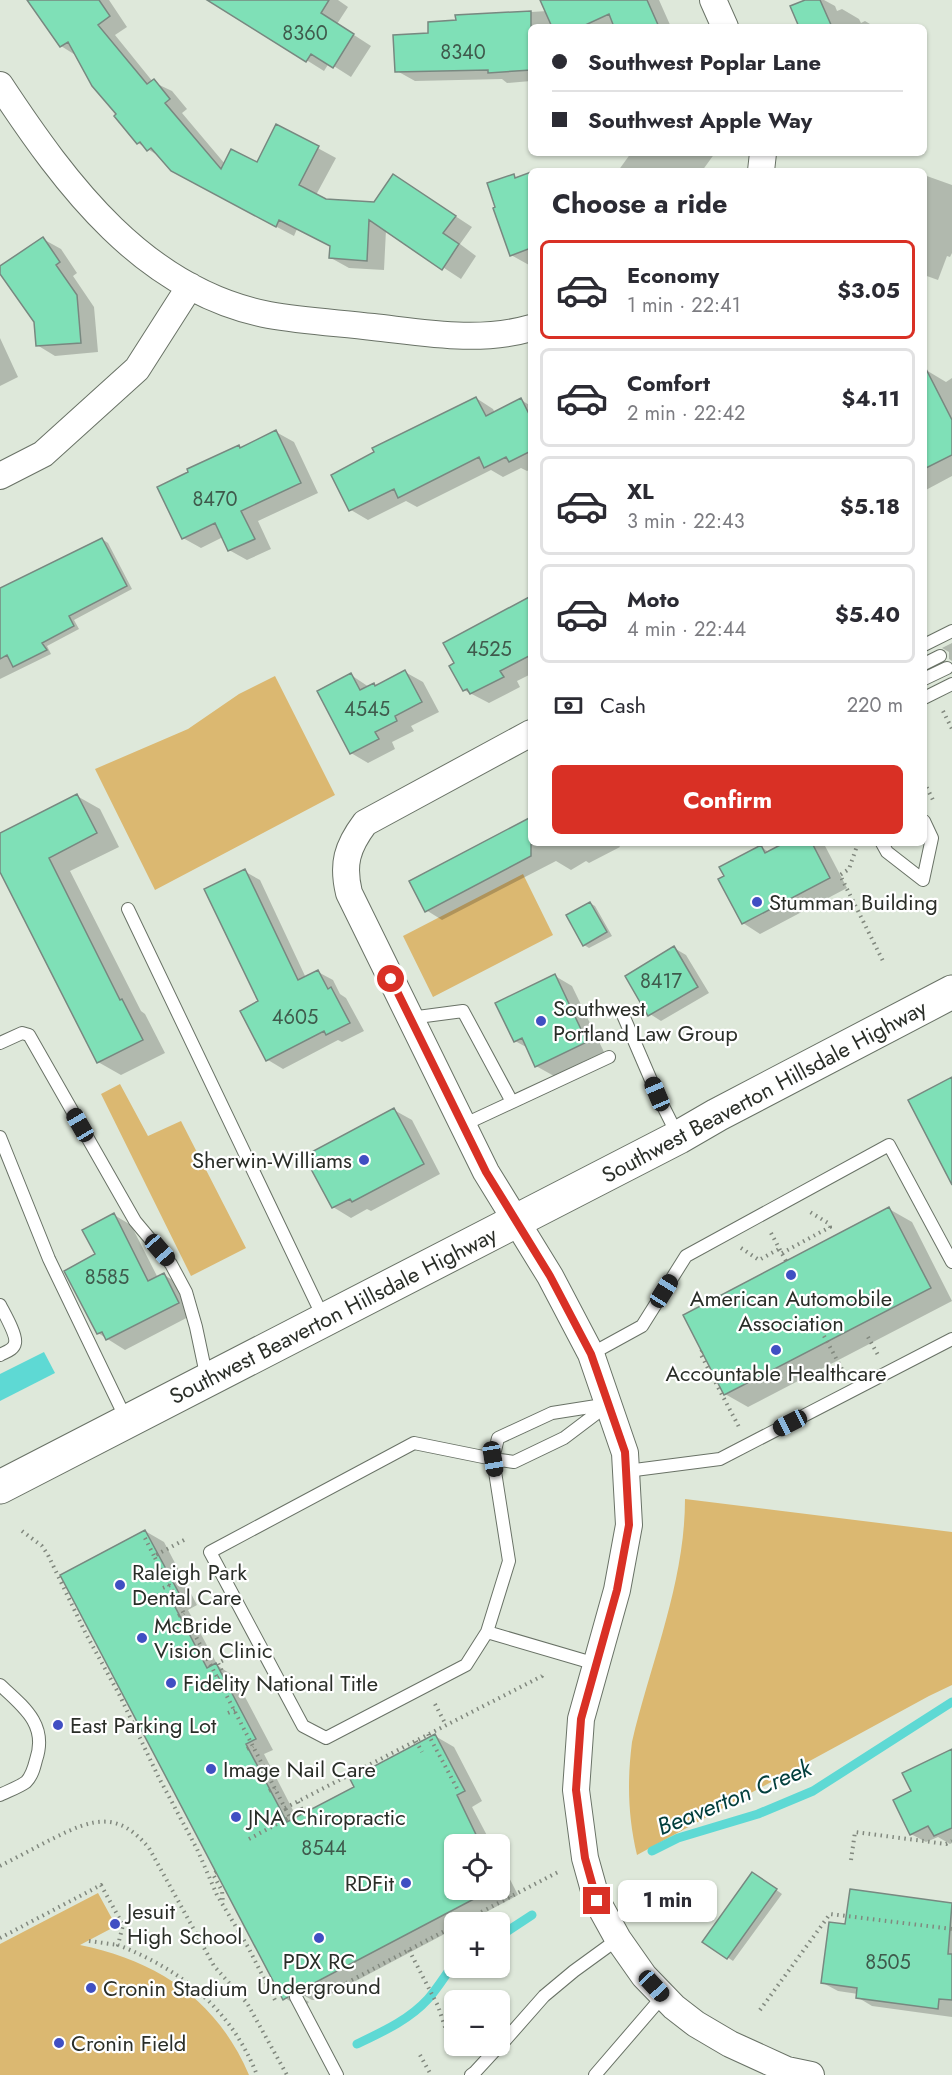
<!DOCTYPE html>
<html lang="en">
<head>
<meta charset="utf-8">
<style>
  body { margin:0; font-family:Jost,sans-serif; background:#f2f2f3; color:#2b2b33; height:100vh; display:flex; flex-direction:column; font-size:22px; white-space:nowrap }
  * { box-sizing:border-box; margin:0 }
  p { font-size:20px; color:#7c7c81 }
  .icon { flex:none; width:33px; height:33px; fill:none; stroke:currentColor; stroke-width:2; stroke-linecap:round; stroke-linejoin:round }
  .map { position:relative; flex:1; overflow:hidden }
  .details { position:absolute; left:528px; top:168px; width:399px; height:678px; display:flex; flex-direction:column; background:#fff; border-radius:9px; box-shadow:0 2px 4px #0004 }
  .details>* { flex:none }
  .banner { position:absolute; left:528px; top:24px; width:399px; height:132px; border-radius:9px; box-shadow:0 2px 4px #0004; display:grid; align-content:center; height:132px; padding:0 24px; background:#fff }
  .tools { position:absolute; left:444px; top:1834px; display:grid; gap:12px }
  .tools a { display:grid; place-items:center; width:66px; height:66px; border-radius:9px; background:#fff; box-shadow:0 2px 4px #0004; font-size:30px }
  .end { position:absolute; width:27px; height:27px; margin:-14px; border:8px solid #d93025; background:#fff; box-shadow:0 0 0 3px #fff }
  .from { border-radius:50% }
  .bubble { position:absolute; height:42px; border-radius:9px; background:#fff; box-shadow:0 2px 4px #0004; font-size:20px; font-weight:700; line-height:42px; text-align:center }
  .car { position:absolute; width:18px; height:36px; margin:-18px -9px; border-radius:8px; box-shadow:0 0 4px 2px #0007; background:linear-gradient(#222 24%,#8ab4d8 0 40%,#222 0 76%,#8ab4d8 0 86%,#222 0) }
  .banner b { display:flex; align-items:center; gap:21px; height:57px; font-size:22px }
  .banner b+b { border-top:2px solid #e1e1e2 }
  .banner i { width:15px; height:15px; background:#2b2b33 }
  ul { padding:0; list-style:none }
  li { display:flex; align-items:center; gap:18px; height:99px; margin:0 12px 9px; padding:0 12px; border:3px solid #e1e1e2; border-radius:9px }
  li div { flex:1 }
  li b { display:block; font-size:22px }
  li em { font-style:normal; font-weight:700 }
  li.active { border-color:#d93025 }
  li>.icon { width:54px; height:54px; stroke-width:1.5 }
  h2 { padding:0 24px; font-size:27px; line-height:72px }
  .pay { display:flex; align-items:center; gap:15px; height:66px; padding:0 24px; font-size:22px }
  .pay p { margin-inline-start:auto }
  .cta { display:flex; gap:12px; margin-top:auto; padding:12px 24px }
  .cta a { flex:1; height:69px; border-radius:9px; background:#d93025; color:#fff; font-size:24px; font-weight:700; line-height:69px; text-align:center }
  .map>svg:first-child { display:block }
  .green { fill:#dbb871 }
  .water { fill:#5ed9d4 }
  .shadow { fill:#0003 }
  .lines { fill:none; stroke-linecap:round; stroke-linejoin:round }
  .stream { stroke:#5ed9d4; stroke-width:9 }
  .building { fill:#7fe0b7; stroke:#788880; stroke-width:1.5 }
  .service-casing { stroke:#697266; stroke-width:14 }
  .minor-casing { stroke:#697266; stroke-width:28 }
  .primary-casing { stroke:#697266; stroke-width:35 }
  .path { stroke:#81887e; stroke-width:4; stroke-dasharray:1.5 4.5; stroke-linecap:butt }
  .service { stroke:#fff; stroke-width:12 }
  .minor { stroke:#fff; stroke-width:26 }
  .primary { stroke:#fff; stroke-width:33 }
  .route { stroke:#d93025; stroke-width:8 }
  .poi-dot { fill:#404fc3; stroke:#fff; stroke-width:2 }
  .labels { text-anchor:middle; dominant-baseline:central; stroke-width:4.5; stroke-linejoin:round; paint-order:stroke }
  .number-label { font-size:20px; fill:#3f5a4c }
  .poi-label { font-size:22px; fill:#2a2e28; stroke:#fff; text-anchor:start }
  .street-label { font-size:22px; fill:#2a2e28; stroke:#fff }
  .water-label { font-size:24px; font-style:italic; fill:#013e3c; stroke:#fff }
</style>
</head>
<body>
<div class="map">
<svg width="952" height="2075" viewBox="0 0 952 2075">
  <rect width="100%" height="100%" fill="#dee8da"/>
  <path class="green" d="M275,676L335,795L155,890L95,769L188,729L239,694Z
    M523,874L553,935L433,997L403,936Z
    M120,1084L148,1136L181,1121L246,1248L191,1276L101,1094Z
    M685,1499L952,1532V1685L929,1696L637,1855C628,1817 627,1781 632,1742C651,1661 685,1583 685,1499Z
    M98,1893L116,1926L80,1945C158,1961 217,2000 249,2075H0V1944Z"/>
  <path class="water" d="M44,1352L55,1373L0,1401V1374Z"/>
  <path class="shadow" d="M29,0H109L127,27L115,35L153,82L172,91L187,109L182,113L225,164H257L277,126L336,158L316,195L325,200L374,203L394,176L472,227L460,244L476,256L461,279L386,230L384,270L349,268L331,258L332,247L297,229L294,236L191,181L162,158L138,143L77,56L61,46Z
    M218,0H338L348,7L337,24L371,46L351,77L329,63L324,71L231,13Z
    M542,0H659L671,27H531V81L507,83L502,79L415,81L397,71L430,35L458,22L457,17L547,11Z
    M809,0H824L835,6L837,11L842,9L859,19L861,23L865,21L875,27H801Z
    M631,153H715L702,171H618Z
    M531,173V264L529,265L511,255L513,176L518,178Z
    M924,175L952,185V253L950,257L947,256L938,280L924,275Z
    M43,239L61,249L77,273L73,276L94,307L98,352L55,356L37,345L36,322L0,271V268Z
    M0,338L18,377L0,386Z
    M926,370L946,382L952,378V476L924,491V371Z
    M476,398L493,409L495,413L521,400L531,406V469L527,471L521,468L503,477L491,470L417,507L406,501L368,520L351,510L376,453Z
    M276,432L294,442L318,493L258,521L271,549L247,560L229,550L223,537L201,548L183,538L239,446L242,448Z
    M102,539L108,543L132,589L74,620L79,629L47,646L51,654L0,679V591Z
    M531,598V674L517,681L520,687L489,703L464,690Z
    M952,643V661L949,659V652L942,648Z
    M405,672L423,682L439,712L411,726L414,731L392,742L395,749L368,763L351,753V675L369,687L374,684L377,686Z
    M77,796L100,809L119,847L70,871L141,1011L145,1014L165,1053L121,1075L98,1062L0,869V835Z
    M531,818V843H620L618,844L620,847L589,863L586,861L571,870L556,861L442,920L426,910Z
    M787,843L824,844L847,888L760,934L743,923L761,847L769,852Z
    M244,871L260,880L306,978L318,972L333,980L340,994L346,998L364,1031L342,1042L338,1040L283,1069L268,1060L242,1011L260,1002Z
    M590,903L595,906L612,936L589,948L584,945Z
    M674,948L686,955L709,993L661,1021L650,1014Z
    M555,976L572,986L604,1052L554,1076L536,1066L528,1048L515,1041Z
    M394,1110L412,1120L440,1174L371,1211L367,1209L351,1218L333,1207Z
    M889,1209L912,1222L952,1301L748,1407L725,1394Z
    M114,1215L131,1225L158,1278L164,1275L181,1285L196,1313L125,1350L98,1333Z
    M145,1531L164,1542L197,1605L188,1610L218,1666L234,1676L273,1750L264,1754L297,1818L356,1787L435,1736L454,1747L482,1801L472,1807L492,1845H454V1890H500V1860L518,1895L466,1923H454V1929L320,2000H312L291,1988V1991L309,2002L303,2009L285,1998Z
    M952,1751V1843L950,1844L938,1837L926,1842L911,1834L913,1792Z
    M758,1877L782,1894L733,1961L704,1941Z
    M851,1891L952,1904V2017L872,2006L857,1997L858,1994L838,1991L823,1983L846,1926Z"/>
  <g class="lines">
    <path class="stream" d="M652,1851L678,1838L758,1814L813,1791L952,1702
      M500,1936L532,1915
      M357,2044C382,2032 409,2020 428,1999C436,1990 443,1979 450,1969L454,1966"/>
  </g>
  <path class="building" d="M27,0H99L110,16L98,25L147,84L154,79L170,99L165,103L221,169L231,149L257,162L276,124L319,146L299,185L326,199L374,202L393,174L456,216L443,233L459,244L442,270L369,220L367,261L329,258L330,246L279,220L276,227L171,171L151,148L147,151L140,142L137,144L114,116L116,114L92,86L68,42L60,47Z
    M207,0H329L321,13L354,34L333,68L311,54L306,62Z
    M540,0H647L659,27H614L609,14L581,27H552Z
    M805,0H820L832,27H799L790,6Z
    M531,11V70L488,73V70L395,72L393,35L428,33V22L456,20L455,15Z
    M531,172V248L510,256L493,208L495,207L487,183L514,174L515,178Z
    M43,237L60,262L56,265L77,295L81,343L36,346L34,322L0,274V266Z
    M924,365L952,420V455L924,469Z
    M476,397L486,416L521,398L531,418V451L509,462L506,457L484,468L479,457L398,498L394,489L349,511L331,475L374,452L372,448Z
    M276,430L301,483L241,511L255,539L228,551L215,523L182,539L157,487L188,472L187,469L239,445L240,448Z
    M102,538L127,586L69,616L74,626L42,643L47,650L13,667L7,655L0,659V588Z
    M531,596V655L500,671L504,677L470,694L467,689L463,691L449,666L454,663L443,643Z
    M405,670L422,702L395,716L397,721L375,732L379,739L350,754L317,691L351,673L360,690L374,683L375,686Z
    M77,794L97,833L49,858L120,1000L122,999L143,1040L97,1063L0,872V833Z
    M531,817V856L425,912L409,881Z
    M784,843H812L830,878L742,924L718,879L724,876L719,867L761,845L765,853Z
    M245,869L298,980L318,970L328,989L331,987L350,1023L326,1035L324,1031L266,1061L240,1011L258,1001L204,889Z
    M590,902L607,932L583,946L566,915Z
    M674,946L698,987L648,1016L625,976Z
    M555,974L587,1042L535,1067L522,1038L514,1042L495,1003Z
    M952,1077V1185L908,1100Z
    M394,1108L424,1164L352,1202L350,1199L332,1208L304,1156Z
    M889,1207L931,1288L724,1395L683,1315Z
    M114,1213L148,1281L164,1273L179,1303L106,1340L102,1332L97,1334L64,1271L95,1254L82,1230Z
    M145,1530L180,1595L171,1599L207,1668L216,1663L256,1739L246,1744L287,1822L354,1787L350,1779L435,1734L465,1791L457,1795L481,1845H454V1890H491L301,1990H292L288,1997L283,2000L60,1575Z
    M952,1749V1828L934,1836L928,1826L910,1835L893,1800L911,1791L902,1773Z
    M752,1872L777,1889L727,1959L702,1942Z
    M850,1889L952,1903L948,1954H952V2000L939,1999L938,2009L856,1998L857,1988L821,1983L829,1922L845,1924Z"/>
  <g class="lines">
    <defs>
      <path id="service" d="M924,645L952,631
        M924,664L940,656
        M924,679L947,668
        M924,698L952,684
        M882,843L887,852L923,880L932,838L924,821
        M128,909L324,1319
        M623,1015L657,1094L678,1136
        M410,1018L463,1011L512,1102
        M0,1043L22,1033L29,1035L135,1221L171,1264L186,1292L196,1327L207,1379
        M463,1125L609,1057
        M0,1137L49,1259L127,1421
        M0,1305C4,1313 17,1335 15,1343C14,1350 5,1352 0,1355
        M591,1354L642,1326L686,1256L889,1145L952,1262
        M609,1404L564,1438L514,1462L493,1459L498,1438L552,1413Z
        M414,1443L493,1459L509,1561L487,1632L466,1665L326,1738L303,1726L210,1552Z
        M627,1471L720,1459L952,1339
        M487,1632L596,1664
        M0,1685C24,1707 48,1725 36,1760C34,1768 32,1776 26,1782C19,1787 8,1791 0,1795
        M296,1997L337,2075
        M500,2046L544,1996L574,1971L618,1939
        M471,2075L475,2072L499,2046
        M595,2075L663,1996"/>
      <path id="minor" d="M713,0L725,27
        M0,85C66,185 144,291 269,315C303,321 339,323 373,327C426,333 479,343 531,328
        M761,171L763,153
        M0,476L43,454L137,369L190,286
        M531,733L365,823C347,847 342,864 349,893L486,1172L550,1276L591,1354L625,1453L629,1525L617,1590L581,1719L576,1790L585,1858L597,1901L618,1939L644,1976L674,2007L696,2024L730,2044L787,2070L811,2075"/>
      <path id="primary" d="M0,1487L679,1137L717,1115L952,992"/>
    </defs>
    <use href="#service" class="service-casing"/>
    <use href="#minor" class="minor-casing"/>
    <use href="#primary" class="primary-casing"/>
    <path class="path" d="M943,711L952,729
      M924,782L934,802
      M858,843L849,869L840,875L883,961
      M771,1233L786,1261
      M741,1248L759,1260L779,1249
      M782,1253L830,1227L828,1223L810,1212
      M824,1336L843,1371
      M868,1337L878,1355
      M702,1351L700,1353L739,1427
      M22,1531L42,1546L48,1555L86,1634L120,1696L158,1776L197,1849L217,1895L248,1947L275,2000
      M145,1538L154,1556
      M184,1540L154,1556L285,1808L542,1676L544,1672
      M163,1588L170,1585
      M178,1616L184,1613
      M218,1678L224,1675L218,1663L241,1651
      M214,1686L220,1683
      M435,1704L446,1725
      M228,1713L235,1710
      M428,1734L459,1792
      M416,1741L422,1752
      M247,1749L253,1746
      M364,1767L370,1778
      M269,1791L275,1788
      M298,1802L306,1818
      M249,1839L290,1817L285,1808
      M851,1860L855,1832L946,1844L952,1841
      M0,1866C18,1857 36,1847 54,1838C94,1818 118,1811 149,1848L214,1966L247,2003L287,2075
      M216,1872L213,1874L222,1891L223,1903
      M500,1875L511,1897
      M460,1923L560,1871
      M0,1938L101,1885L123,1925L118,1945C182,1970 231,2009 257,2075
      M89,1941L118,1945
      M409,1950L438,2006L449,2039
      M320,1997L454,1926
      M760,2010L830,1914L952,1929
      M420,2055L431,2075"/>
    <use href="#service" class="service"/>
    <use href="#minor" class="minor"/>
    <use href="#primary" class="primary"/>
  </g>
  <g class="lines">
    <path class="route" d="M391,979L486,1172L550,1276L591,1354L625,1452L629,1525L617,1590L581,1719L576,1790L585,1858L597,1901"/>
  </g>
  <g class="poi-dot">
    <circle cx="757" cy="902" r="6"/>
    <circle cx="541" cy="1021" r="6"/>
    <circle cx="364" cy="1160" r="6"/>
    <circle cx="791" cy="1275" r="6"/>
    <circle cx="776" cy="1350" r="6"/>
    <circle cx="120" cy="1585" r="6"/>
    <circle cx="142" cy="1638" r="6"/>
    <circle cx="171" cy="1683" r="6"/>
    <circle cx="58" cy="1725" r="6"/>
    <circle cx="211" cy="1769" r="6"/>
    <circle cx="236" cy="1817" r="6"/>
    <circle cx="406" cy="1883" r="6"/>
    <circle cx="115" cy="1924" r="6"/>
    <circle cx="319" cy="1938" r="6"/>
    <circle cx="91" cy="1988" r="6"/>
    <circle cx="59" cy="2043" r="6"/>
  </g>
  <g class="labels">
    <g class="number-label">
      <text x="305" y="33">8360</text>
      <text x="463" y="52">8340</text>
      <text x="215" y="499">8470</text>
      <text x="489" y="649">4525</text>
      <text x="367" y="709">4545</text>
      <text x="661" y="981">8417</text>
      <text x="295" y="1017">4605</text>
      <text x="107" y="1277">8585</text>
      <text x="324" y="1848">8544</text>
      <text x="888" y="1962">8505</text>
    </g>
    <g class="poi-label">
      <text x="769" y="902">Stumman Building</text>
      <text x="553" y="1008">Southwest<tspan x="553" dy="25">Portland Law Group</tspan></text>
      <text x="352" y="1160" text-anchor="end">Sherwin-Williams</text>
      <text x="791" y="1298" text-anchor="middle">American Automobile<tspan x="791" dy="25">Association</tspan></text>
      <text x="776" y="1373" text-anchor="middle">Accountable Healthcare</text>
      <text x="132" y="1572">Raleigh Park<tspan x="132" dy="25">Dental Care</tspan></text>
      <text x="154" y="1625">McBride<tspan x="154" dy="25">Vision Clinic</tspan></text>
      <text x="183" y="1683">Fidelity National Title</text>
      <text x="70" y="1725">East Parking Lot</text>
      <text x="223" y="1769">Image Nail Care</text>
      <text x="248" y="1817">JNA Chiropractic</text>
      <text x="394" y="1883" text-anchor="end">RDFit</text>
      <text x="127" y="1911">Jesuit<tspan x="127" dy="25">High School</tspan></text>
      <text x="319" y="1961" text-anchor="middle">PDX RC<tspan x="319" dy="25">Underground</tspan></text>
      <text x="103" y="1988">Cronin Stadium</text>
      <text x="71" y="2043">Cronin Field</text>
    </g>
    <g class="street-label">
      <text transform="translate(764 1091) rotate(-28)">Southwest Beaverton Hillsdale Highway</text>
      <text transform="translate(333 1315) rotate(-27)">Southwest Beaverton Hillsdale Highway</text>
    </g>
    <g class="water-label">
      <text transform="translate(734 1797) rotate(-22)">Beaverton Creek</text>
    </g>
  </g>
</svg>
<div class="tools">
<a><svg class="icon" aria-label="locate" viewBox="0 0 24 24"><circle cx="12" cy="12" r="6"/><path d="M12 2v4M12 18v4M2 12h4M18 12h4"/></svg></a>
<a>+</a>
<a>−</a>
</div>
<i class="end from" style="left:391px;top:979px"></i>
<i class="end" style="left:597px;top:1901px"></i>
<div class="bubble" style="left:618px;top:1880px;width:99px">1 min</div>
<i class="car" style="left:657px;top:1094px;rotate:337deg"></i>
<i class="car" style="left:80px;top:1125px;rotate:330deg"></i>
<i class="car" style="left:160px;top:1250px;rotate:139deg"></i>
<i class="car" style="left:664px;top:1291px;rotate:32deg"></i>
<i class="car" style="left:790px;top:1423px;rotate:243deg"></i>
<i class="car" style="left:493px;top:1459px;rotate:171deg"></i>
<i class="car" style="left:654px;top:1986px;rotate:137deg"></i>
<div class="banner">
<b><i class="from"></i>Southwest Poplar Lane</b>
<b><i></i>Southwest Apple Way</b>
</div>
<section class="details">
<h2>Choose a ride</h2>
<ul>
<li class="active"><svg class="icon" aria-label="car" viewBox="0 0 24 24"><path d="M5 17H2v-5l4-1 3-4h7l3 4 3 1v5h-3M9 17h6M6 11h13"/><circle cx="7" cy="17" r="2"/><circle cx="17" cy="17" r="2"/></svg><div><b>Economy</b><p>1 min · 22:41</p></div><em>$3.05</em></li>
<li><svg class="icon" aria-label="car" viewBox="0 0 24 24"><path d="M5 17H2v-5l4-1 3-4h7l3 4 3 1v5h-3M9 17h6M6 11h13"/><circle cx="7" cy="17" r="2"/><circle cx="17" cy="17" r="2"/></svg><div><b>Comfort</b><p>2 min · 22:42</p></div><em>$4.11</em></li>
<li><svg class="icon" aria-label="car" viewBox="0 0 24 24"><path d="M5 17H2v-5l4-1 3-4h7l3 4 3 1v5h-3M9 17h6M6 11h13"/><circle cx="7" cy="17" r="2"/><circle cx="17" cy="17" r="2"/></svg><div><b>XL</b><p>3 min · 22:43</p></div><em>$5.18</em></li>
<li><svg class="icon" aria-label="car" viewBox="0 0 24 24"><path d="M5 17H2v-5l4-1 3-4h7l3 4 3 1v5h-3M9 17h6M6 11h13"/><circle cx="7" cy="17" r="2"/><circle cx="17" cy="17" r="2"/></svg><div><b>Moto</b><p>4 min · 22:44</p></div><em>$5.40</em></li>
</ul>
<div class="pay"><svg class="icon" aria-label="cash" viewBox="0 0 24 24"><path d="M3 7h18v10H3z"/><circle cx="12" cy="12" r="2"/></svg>Cash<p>220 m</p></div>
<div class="cta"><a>Confirm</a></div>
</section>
</div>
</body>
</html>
